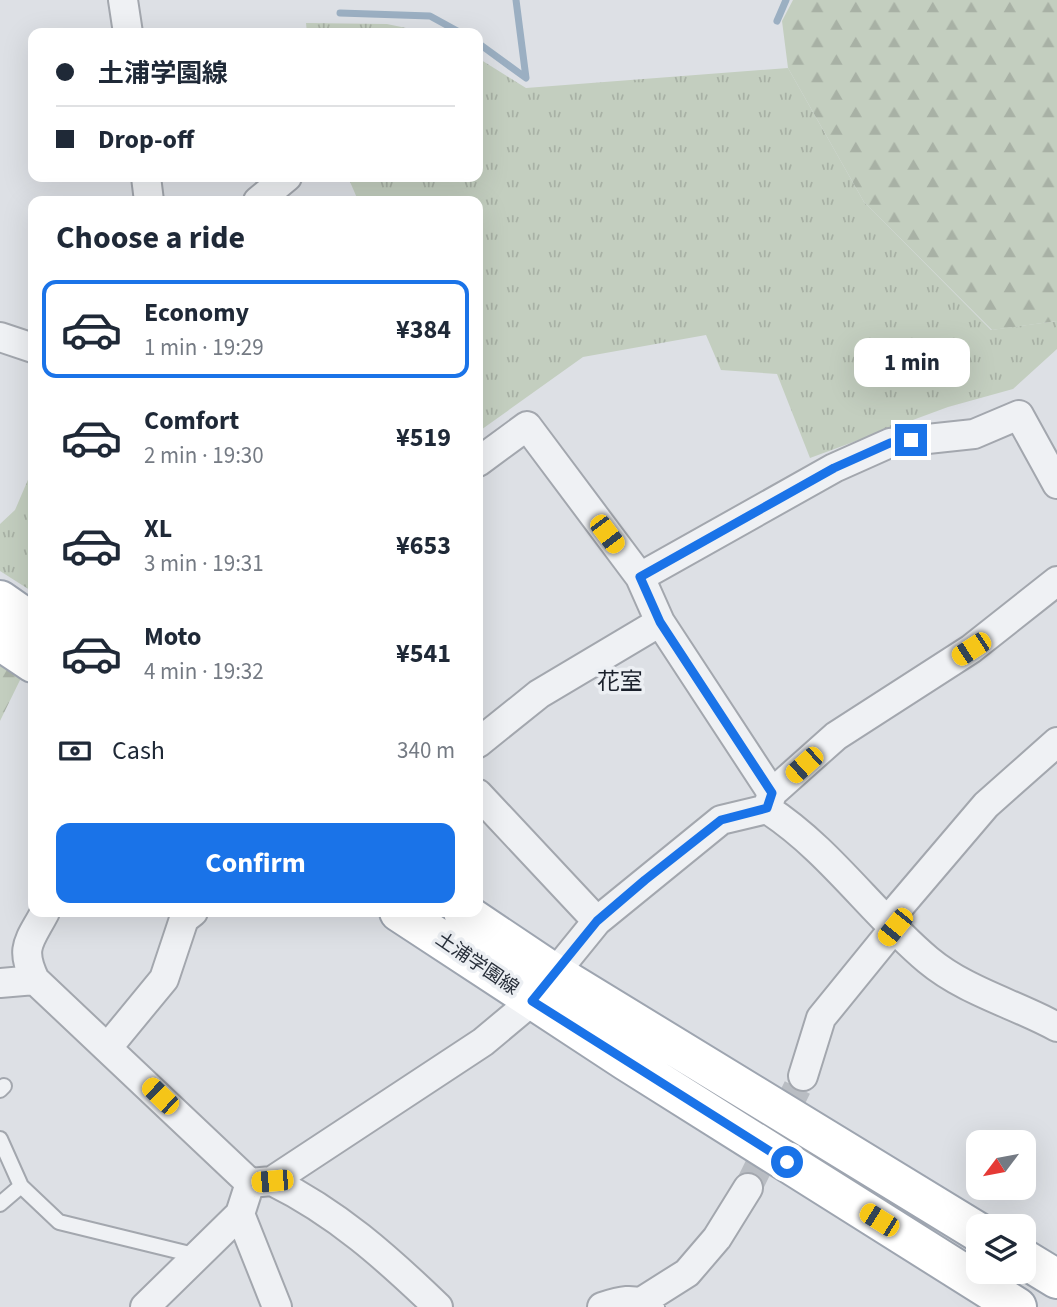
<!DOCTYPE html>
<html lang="en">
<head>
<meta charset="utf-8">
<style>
  body { margin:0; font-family:"Source Sans 3","Noto Sans JP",sans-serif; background:#f2f2f3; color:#1f2937; height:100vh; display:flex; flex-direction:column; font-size:26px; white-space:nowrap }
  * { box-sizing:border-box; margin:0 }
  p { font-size:23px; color:#747a83 }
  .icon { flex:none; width:38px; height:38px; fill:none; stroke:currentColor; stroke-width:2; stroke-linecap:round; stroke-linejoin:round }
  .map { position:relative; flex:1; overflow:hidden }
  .details { position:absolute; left:28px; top:196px; width:455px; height:721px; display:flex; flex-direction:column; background:#fff; border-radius:14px; box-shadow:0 7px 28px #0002 }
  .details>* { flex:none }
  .banner { position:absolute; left:28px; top:28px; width:455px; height:154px; border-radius:14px; box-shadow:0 7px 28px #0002; display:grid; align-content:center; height:154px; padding:0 28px; background:#fff }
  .needle { width:46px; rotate:238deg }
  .tools { position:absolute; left:966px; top:1130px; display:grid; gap:14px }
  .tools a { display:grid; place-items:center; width:70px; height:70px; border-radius:14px; background:#fff; box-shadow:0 7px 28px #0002; font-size:35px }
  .end { position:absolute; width:32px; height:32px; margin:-16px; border:9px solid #1a73e8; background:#fff; box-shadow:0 0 0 4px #fff }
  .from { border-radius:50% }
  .bubble { position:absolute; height:49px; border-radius:14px; background:#fff; box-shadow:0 7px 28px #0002; font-size:23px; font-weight:700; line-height:49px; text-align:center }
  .car { position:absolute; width:21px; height:42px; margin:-21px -10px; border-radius:9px; box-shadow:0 0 5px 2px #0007; background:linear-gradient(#f5c518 24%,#345 0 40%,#f5c518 0 76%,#345 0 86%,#f5c518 0) }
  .banner b { display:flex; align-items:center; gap:24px; height:66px; font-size:26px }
  .banner b+b { border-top:2px solid #e0e1e3 }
  .banner i { width:18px; height:18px; background:#1f2937 }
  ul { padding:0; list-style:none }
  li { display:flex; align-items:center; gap:21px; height:98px; margin:0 14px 10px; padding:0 14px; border:4px solid transparent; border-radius:14px }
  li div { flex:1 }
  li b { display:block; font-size:26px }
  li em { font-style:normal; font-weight:700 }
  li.on { border-color:#1a73e8 }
  li>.icon { width:63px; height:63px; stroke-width:1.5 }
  h2 { padding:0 28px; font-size:32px; line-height:84px }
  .pay { display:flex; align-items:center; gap:18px; height:77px; padding:0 28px; font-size:26px }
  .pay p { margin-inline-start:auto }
  .primary-button { display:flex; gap:14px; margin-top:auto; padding:14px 28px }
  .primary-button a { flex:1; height:80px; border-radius:14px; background:#1a73e8; color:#fff; font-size:28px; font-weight:700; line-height:80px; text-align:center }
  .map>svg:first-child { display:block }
  .grass { fill:url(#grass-tufts) }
  .forest { fill:url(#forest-firs) }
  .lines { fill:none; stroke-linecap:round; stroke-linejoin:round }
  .stream { stroke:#9bafc2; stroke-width:7 }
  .street-tunnel { stroke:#b9bdc3; stroke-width:28; stroke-dasharray:28 14; stroke-linecap:butt }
  .lane-casing { stroke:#a3a7ae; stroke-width:18 }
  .street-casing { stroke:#a3a7ae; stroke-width:32 }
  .primary-casing { stroke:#9ea5b0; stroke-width:42 }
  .lane { stroke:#eff1f4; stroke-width:14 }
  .street { stroke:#eff1f4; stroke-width:28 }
  .primary { stroke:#fff; stroke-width:38 }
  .route { stroke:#1a73e8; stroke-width:9 }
  .labels { text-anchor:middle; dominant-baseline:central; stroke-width:7; stroke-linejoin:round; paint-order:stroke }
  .street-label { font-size:19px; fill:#282f3a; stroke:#eceff3 }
  .quarter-label { font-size:23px; fill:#1a202b; stroke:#eceff3 }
</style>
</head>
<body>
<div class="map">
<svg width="1057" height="1307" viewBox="0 0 1057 1307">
  <defs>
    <pattern id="grass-tufts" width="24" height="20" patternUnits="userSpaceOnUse" patternTransform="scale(1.75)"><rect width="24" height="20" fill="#c3cebf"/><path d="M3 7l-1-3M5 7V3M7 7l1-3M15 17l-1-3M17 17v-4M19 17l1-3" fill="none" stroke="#a8b1a5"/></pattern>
    <pattern id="forest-firs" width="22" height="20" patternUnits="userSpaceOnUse" patternTransform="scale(1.75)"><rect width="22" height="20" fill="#c3cebf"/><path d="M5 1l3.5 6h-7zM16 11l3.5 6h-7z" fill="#a8b1a5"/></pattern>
  </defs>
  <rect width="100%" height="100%" fill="#dde0e5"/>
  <path class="grass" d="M306,23L387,24L430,33H307Z
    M478,58L526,88L788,68L864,202L991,330L1057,321V349L1013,389L948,407L810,458L777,374L721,370L706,335L583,357L478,432V201H351L357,198L348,177H478Z
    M33,468V592L0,571V524L15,510Z"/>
  <path class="forest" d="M793,0H1057V321L992,330L864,202L788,68L782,21Z
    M0,664L21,678L0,721Z"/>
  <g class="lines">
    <path class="stream" d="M340,13L430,16L461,33
      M777,21L786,0
      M478,43L526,78L516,0"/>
    <path class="street-tunnel" d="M748,1188L803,1076"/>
    <defs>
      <path id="lane" d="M0,1090L4,1086
        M0,1139L21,1186L59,1222L198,1256
        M0,1204L21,1186"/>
      <path id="street" d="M123,0L128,33
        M146,177L149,201
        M258,201L287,177
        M0,337L33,348
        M478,462L527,426L640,577L660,622L772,793
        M640,577L834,468L890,443L974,434L1019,415L1057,484
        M478,743L539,694L660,622
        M478,794L597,921
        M767,809L772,793L836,736L971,649L1057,581
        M888,920L986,805L1057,742
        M35,980C19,947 30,941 45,912
        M0,983L35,980L250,1183L272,1181
        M108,1047L164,979L184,919L193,912
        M803,1076L821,1018L895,927
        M250,1183L240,1214L277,1307
        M641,1302L687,1273L717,1238L748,1188
        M145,1307L240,1214
        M438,1307C386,1257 337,1213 272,1181L483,1042L532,1001L597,921L721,820L767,809C829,849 872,913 928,960C965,991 1015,1004 1057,1027
        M602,1307C620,1301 633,1297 650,1307"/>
      <path id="primary" d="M0,600L33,623
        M0,641L33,663
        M399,912L626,1061L1017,1307
        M463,912L554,973L978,1232
        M1024,1259L1057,1279"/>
    </defs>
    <use href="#lane" class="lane-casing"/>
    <use href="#street" class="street-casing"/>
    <use href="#primary" class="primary-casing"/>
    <use href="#lane" class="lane"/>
    <use href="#street" class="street"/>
    <use href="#primary" class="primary"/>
  </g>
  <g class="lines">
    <path class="route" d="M787,1162L532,1001L597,921L645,880L721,820L767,808L772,793L660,622L640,577L834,468L890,443L911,440"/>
  </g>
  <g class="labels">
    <g class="street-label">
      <text transform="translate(477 964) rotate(34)">土浦学園線</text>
    </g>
    <g class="quarter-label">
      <text x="620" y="681">花室</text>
    </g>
  </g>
</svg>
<div class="tools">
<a><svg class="needle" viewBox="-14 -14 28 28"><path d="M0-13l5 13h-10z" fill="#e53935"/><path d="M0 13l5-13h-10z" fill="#747a83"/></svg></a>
<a><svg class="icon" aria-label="layers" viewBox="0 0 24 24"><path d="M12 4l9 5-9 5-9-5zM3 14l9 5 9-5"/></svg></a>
</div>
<i class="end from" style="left:787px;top:1162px"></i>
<i class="end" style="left:911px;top:440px"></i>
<div class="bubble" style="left:854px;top:338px;width:116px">1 min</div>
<i class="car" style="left:607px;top:534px;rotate:143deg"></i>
<i class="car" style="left:971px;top:649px;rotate:237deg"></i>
<i class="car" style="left:804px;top:765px;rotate:228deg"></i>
<i class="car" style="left:895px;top:927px;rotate:219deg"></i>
<i class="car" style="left:160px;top:1096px;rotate:314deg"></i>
<i class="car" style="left:272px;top:1181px;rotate:265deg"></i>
<i class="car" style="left:879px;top:1220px;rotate:302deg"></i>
<div class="banner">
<b><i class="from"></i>土浦学園線</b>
<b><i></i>Drop-off</b>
</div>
<section class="details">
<h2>Choose a ride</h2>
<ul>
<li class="on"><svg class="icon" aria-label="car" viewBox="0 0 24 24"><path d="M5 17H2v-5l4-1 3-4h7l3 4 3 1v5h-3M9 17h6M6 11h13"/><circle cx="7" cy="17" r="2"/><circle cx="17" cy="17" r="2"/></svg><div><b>Economy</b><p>1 min · 19:29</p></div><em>¥384</em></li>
<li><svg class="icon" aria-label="car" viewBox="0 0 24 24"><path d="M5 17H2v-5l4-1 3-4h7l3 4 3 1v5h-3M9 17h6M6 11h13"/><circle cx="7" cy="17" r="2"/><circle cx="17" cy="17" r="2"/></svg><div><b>Comfort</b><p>2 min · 19:30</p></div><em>¥519</em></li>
<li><svg class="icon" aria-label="car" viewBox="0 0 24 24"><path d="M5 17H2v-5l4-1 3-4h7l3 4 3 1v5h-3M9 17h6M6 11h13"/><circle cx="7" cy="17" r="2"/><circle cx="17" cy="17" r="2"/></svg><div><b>XL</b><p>3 min · 19:31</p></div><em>¥653</em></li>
<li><svg class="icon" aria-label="car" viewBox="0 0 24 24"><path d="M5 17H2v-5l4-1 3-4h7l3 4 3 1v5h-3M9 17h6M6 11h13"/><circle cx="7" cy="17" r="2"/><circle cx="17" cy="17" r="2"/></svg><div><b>Moto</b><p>4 min · 19:32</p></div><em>¥541</em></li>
</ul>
<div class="pay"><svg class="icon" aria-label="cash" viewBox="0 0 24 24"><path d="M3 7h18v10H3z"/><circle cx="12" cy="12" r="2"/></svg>Cash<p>340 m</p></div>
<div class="primary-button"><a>Confirm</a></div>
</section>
</div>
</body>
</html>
